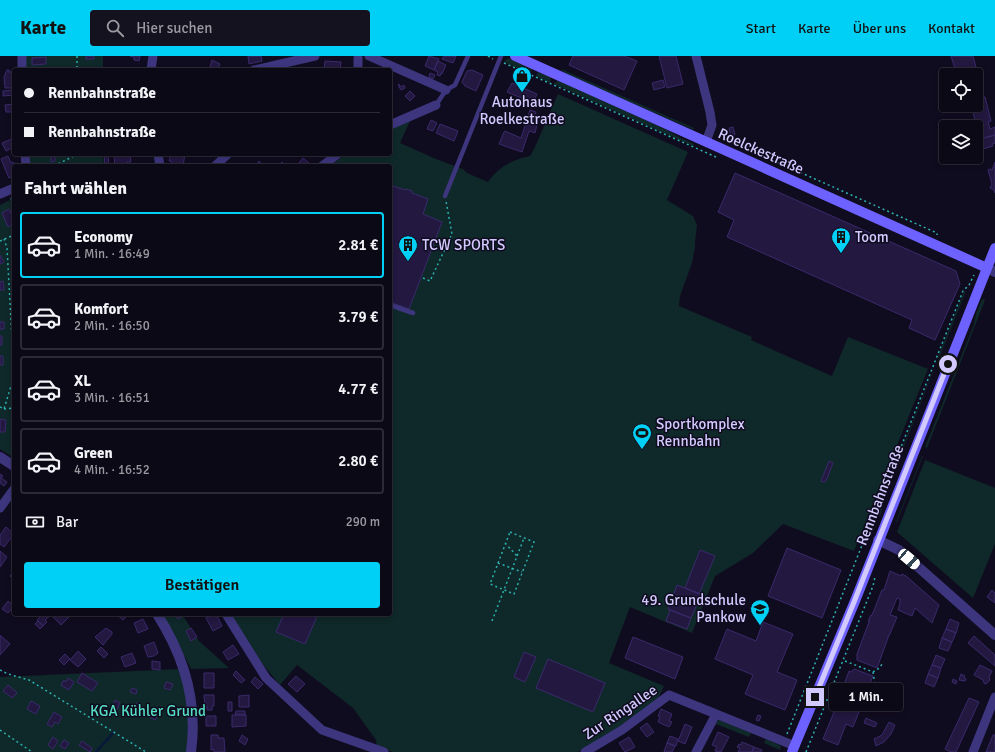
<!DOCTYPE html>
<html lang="de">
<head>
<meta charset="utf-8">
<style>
  body { margin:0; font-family:Signika,sans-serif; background:#151220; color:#f1f3f6; height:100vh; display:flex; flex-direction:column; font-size:15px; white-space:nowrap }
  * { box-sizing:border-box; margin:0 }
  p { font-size:13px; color:#9a9aa1 }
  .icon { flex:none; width:22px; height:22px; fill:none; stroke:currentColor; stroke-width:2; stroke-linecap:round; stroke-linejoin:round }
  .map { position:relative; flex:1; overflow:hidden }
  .side { position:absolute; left:12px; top:108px; width:380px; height:452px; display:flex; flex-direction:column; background:#0c0917; border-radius:4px; box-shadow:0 2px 6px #0003,0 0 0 1px #2c2a36 }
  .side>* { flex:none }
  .hud { position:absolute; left:12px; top:12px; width:380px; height:88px; border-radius:4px; box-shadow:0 2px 6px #0003,0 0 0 1px #2c2a36; display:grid; align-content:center; height:88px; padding:0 12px; background:#0c0917 }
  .fabs { position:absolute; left:939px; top:12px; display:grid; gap:8px }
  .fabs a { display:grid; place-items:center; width:44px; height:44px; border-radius:4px; background:#0c0917; box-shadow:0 2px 6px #0003,0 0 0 1px #2c2a36; font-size:20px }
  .end { position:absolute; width:18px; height:18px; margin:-9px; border:5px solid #d2caff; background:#111; box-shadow:0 0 0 2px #111 }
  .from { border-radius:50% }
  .bubble { position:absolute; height:28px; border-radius:4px; background:#0c0917; box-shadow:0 2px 6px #0003,0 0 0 1px #2c2a36; font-size:13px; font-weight:600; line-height:28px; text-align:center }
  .car { position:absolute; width:12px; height:24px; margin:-12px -6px; border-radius:5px; box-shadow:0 0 3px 1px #0007; background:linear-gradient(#fff 24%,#345 0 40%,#fff 0 76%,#345 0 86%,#fff 0) }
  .hud b { display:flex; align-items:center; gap:14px; height:38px; font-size:15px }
  .hud b+b { border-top:1px solid #2c2a36 }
  .hud i { width:10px; height:10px; background:#f1f3f6 }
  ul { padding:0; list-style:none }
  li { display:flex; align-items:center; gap:12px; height:66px; margin:0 8px 6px; padding:0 4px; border:2px solid #2c2a36; border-radius:4px }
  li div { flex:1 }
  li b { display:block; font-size:15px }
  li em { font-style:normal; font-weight:600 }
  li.current { border-color:#00d0f5 }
  li>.icon { width:36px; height:36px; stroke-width:1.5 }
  h2 { padding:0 12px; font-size:18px; line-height:48px }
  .pay { display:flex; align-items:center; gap:10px; height:44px; padding:0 12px; font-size:15px }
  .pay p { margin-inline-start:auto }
  .cta { display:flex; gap:8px; margin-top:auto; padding:8px 12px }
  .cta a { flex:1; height:46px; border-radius:4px; background:#00d0f5; color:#111; font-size:16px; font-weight:600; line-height:46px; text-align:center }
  header { display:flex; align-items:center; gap:24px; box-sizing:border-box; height:56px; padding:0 20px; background:#00d0f5; color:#111 }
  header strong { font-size:19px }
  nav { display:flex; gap:22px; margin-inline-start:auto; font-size:14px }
  .search { width:280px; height:36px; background:#151220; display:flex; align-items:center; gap:10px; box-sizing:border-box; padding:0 14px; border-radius:4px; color:#9a9aa1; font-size:15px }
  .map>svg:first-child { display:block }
  .green { fill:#0f2829 }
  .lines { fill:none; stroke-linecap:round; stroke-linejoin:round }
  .stream { stroke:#08183b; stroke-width:2.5 }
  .building { fill:#221840; stroke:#3a2a6c }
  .path { stroke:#2cb0af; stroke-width:1.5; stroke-dasharray:2 3; stroke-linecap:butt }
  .service { stroke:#3d367e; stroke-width:4.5 }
  .minor { stroke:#3d367e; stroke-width:9 }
  .tertiary { stroke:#3d367e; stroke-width:10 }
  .secondary { stroke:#6d61ff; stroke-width:10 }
  .route { stroke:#d2caff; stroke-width:5 }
  .labels { text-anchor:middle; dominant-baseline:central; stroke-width:3; stroke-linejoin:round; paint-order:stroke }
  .poi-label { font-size:15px; fill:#d2caff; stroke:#100c1f; text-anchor:start }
  .street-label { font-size:15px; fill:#d2caff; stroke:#100c1f }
  .park-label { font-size:15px; fill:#55dfc4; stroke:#100c1f }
</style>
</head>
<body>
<header>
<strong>Karte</strong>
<div class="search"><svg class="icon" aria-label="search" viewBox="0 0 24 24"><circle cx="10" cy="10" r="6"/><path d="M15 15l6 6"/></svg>Hier suchen</div>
<nav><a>Start</a><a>Karte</a><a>Über uns</a><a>Kontakt</a></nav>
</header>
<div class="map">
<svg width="995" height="696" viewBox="0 0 995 696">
  <rect width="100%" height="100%" fill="#100c1f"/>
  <path class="green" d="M25,0H103V14H25Z
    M508,2L532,13L530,18L504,6Z
    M561,13L694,72L693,74L692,73L570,20L561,14Z
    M538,16L551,21L550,27L536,20Z
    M558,24L665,73L677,80L694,88L693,90L554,28Z
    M558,38L688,96L667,144L693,160L697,169L695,186V191L692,207L680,240L679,250L752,281L751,284L832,320L848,281L928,313L854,495L783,468L753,497L715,520L692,577L630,551L609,607L664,630L659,641L630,665L606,681L578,696H393L377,691L376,684L353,652L297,609L280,629L256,600L230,558H390V110H330L346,98H390V72L411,63L400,87L436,103L463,113L467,117L488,126C498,111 512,104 530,100L535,91Z
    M28,98H103L104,110H28Z
    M14,142V402L0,393V149Z
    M966,235L939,302L938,301L964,236Z
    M982,243L985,244L927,392L925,391L974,268L976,258Z
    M933,315V316L880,452L882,453L880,460L876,457Z
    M922,400H923L897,466H896Z
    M925,404L995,432V488L973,542L897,476Z
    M161,558H182L199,585L229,612L191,613L171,574Z
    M181,613L190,654L188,696H0V621Z
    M719,664L751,677L749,681L716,668L714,669Z
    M766,683L781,690L780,694L764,687Z"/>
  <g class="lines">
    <path class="stream" d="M96,696L113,677"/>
  </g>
  <path class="building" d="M86,0H94V3H86Z
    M130,0H140L139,5L134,4V1Z
    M248,0H261L262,5L249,8Z
    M429,0L439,3L434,14L425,10Z
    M444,0H456L453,7L442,3Z
    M573,0H624L637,5L624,34L569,9Z
    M659,0H676L683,28L667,32Z
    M951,0H973L984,41L976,43V19H957Z
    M46,1V8L32,9V2Z
    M212,4L220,8L217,14L210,11Z
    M325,5L341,6L340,14H324Z
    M438,5L446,9L442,18L441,17L440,20L437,19L438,16L434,14Z
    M7,14H9V16H13L14,32H5L4,21Z
    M472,14L483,19L476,35L465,30L462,26L467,15Z
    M390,17L393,18L390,26Z
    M430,17L435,19L433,23L429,21Z
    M663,24L665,31L654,34L652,27Z
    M512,27L537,38L533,47L507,36Z
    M399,28L401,31L404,29L405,32L401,34L398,29Z
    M14,34V39L3,40V35Z
    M410,35L415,40L410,45L405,40Z
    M985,41L991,65L988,66L990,73L995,71V79L980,83L971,49H976V43Z
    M14,48V56H6L5,49Z
    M530,54L536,56L532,67L537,69L535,77L529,75L522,96L499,88L504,76L505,75L521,82Z
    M431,64L437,67L433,75L427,73Z
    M440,68L458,75L454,85L436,77Z
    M733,71L735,79L731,80L729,72Z
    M995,79V87L992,88L993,90L983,93L980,83Z
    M14,82V91L6,95L2,87Z
    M104,98H108L109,110H105Z
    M130,98L131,106H127V110H115L114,99Z
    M171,98H185L183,110H172L171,105H169Z
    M51,99L55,100V105L51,106Z
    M8,100L11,107L13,106L14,108L16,107L17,110H14V120L9,122L1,103Z
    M303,102L310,108L308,110H302L299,107Z
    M259,105L263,109L262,110H259L257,108Z
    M282,106L286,110H278Z
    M995,106V137L994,134L990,132L992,128L988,114L990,113L992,114Z
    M735,117L956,215L960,228L935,284L909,272L912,264L727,181L734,164L718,156Z
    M390,129L405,134L406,133L412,135V137L428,143L423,158L442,166L409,253L390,246Z
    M9,153L14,164V168L8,171L2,157Z
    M0,199L4,206L0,208Z
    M3,225L4,234H0V226Z
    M0,266H4V273H0Z
    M0,280H2V289H0Z
    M0,300H3V309H0Z
    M0,363L6,364L5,376H0Z
    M829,405L833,407L826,425L823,426L821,425Z
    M0,418L3,420L1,422L7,426L4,430L0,427Z
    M6,471L14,478L4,491L0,488V479Z
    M787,492L841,514L822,562L768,540Z
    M700,494L715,500L699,538L685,532Z
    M0,495L7,501L0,511Z
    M14,515V523L10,520Z
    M890,515L901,520L902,518L906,520L939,549L932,567L915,552L912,560L898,554L900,547V543L897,542L890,559L897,561L889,580H888V582L877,612L857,604V598L869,566L870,565H868L871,559H872L882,534H884Z
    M677,529L701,538L691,562L668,553Z
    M992,534L995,537V547L987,541Z
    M8,545L14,550L8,557L2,553Z
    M670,554L691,562L687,573L666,565Z
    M43,558L51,559L45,564L47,566L43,570L37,564Z
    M56,558H72L61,569L53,561Z
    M116,558H125L127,560L123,564Z
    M174,558H181L183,560L178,563Z
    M214,558H216L222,570L213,575L206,562Z
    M284,558H318L305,588L276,576Z
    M143,563L148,573L138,577L134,567Z
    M950,563L959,567L956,577L946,573Z
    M38,565L43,570L40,573L35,568Z
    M763,566L793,578L777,616L797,624L785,654L745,638L753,619L715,603L727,573L756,585Z
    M106,572L112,576V578L103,589L95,581Z
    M191,572L197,581L191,585L186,575Z
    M946,573L956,577L952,586L942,582Z
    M0,579L10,588L0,599Z
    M974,580L995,599V610L968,587Z
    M633,581L683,601L675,623L625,602Z
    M942,582L952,586L948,595L939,592Z
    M154,586L158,597L154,600L148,601L144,590Z
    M233,589L239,598L228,604L223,596Z
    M101,591L108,598L104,602L97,595Z
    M78,595L86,603L78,611L70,604Z
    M524,596L536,601L525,626L514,621Z
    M132,597L136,607L125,611L121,601Z
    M65,598L70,603L64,609L59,604Z
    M936,599L945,603L941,612L932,609Z
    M548,603L605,627L593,656L536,632Z
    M152,605L160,606V614L152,613Z
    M932,609L941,612L938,622L928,618Z
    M980,609L992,615L989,621L990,624L986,628L984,627L983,624L974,619Z
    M854,613L873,620L853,671L846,668L838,689L823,683L834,656L832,655L833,652L835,649L836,650L849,615L851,616Z
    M236,615L245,624L241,627L233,619Z
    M82,617L98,627L92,635L77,626Z
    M204,617H214V632H204Z
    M928,618L938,622L934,631L925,627Z
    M961,618L965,620L964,622L966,623L965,625L959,624Z
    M296,620L305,628L297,636L288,628Z
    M255,621L263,628L258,633L251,626Z
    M68,622L74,626L69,634L61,629L64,624L66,626Z
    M953,623L957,625L956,628L952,626Z
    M166,626L173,628L170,634L164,632Z
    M8,629L17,637L12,642L3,635Z
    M132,632L137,634L136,638L130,636Z
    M204,639H214V650H212V654H207V650H205Z
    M249,639V651H239V640Z
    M969,642L979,646L956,696H951L945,693Z
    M115,644L120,647L116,656L111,653Z
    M31,645L40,650L36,658L27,653Z
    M228,646H232V655H228Z
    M136,647L143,651L140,655L134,651Z
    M661,653L672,658L669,665L672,666L669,671L658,666L660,661L658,660Z
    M153,655L158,659L155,664L149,661Z
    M236,655H245V659L235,658Z
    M54,656L62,661L58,668L55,666L52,671L47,668Z
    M232,659H246V670L232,671Z
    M758,659L761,660L759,665L756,664Z
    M206,660H216V670H206Z
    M866,662L877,667L875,671L864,667Z
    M889,666L895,669L891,678L884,686L876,690L874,683L882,679Z
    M647,667L654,676L647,681L640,672Z
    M685,668L692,671L685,688L678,685Z
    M718,676L729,681L721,696L715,695L717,691L712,689Z
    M211,679H218V682H224L225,696H214V693L211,694Z
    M242,679L248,683L245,689L239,685Z
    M993,679H995V696H986Z
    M670,680L678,683L676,690L667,687Z
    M53,681L58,685L53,693L48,689Z
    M629,681L635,691L625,696L619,687Z
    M64,684L69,687L65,693L60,690Z
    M82,685L92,692L90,696L79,689Z
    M742,686L754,691L752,696H738L740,692L737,691L739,688L741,689Z
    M667,687L675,690L672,696H664Z
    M754,691L762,694L761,696H752Z"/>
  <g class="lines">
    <path class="path" d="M77,0V14
      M488,0L493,3
      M504,7L716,101
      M718,80L937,177V179
      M54,110L78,98
      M11,142L14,150
      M0,185L14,179
      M423,222L430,225L452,178L446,145
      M0,351L4,353L14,320L7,192L4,183
      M4,353L14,352
      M510,476L534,486L514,538L490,528Z
      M505,487L517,500
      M498,507L522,516
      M492,565L524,482
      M845,605L873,616L878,613L884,606
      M0,614L8,618L29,624L146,696
      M873,616L875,629
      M0,674L32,696
      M787,678L963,235L969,229L974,219
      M806,696L873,530L875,521"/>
    <path class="service" d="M436,49L446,34L455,29L468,0
      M445,140L501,0
      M390,249L413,257"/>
    <path class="minor" d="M22,0V14
      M369,0L446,34
      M696,0L710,56L712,69L706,86
      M151,14L153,0
      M254,14L315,0
      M357,14L358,11V2
      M390,69L436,49
      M25,98L26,110
      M158,98L160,110
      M215,110L228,98
      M322,110L338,98
      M0,138L14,132
      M0,452L14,433
      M226,558L266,622L322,674L384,696
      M585,696L622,674L669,639L795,690
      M696,696L716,658
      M973,696L995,641"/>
    <path class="tertiary" d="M987,212L995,216
      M0,401L14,410
      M878,484L899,494L995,579
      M157,558C184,600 198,646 191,696"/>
    <path class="secondary" d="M515,0L987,212
      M792,696L855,545L995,192"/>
  </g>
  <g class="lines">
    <path class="route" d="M815,641L854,546L948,308"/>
  </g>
  <defs>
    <symbol id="shop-pin" viewBox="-11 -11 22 30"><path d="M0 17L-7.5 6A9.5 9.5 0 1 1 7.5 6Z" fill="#00d0f5" stroke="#100c1f"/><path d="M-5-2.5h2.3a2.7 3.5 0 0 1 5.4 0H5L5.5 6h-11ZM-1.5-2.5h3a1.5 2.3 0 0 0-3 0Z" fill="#111"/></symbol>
    <symbol id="building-pin" viewBox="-11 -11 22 30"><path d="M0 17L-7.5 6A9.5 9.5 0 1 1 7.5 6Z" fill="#00d0f5" stroke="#100c1f"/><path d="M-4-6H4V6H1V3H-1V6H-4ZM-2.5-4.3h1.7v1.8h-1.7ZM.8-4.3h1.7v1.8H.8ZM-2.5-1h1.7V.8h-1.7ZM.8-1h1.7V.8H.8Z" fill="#111"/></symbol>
    <symbol id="stadium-pin" viewBox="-11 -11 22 30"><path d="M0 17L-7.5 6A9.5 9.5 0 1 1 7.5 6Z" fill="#00d0f5" stroke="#100c1f"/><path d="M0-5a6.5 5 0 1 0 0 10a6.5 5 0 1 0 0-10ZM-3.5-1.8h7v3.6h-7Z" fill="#111"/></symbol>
    <symbol id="school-pin" viewBox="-11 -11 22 30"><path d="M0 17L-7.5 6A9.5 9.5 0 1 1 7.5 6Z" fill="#00d0f5" stroke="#100c1f"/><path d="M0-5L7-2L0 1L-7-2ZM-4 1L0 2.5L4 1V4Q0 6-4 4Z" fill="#111"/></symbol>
  </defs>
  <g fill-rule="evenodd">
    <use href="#shop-pin" x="511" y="9" width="22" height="30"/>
    <use href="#building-pin" x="830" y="170" width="22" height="30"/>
    <use href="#building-pin" x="397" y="178" width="22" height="30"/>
    <use href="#stadium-pin" x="631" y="366" width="22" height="30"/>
    <use href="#school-pin" x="749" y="542" width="22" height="30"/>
  </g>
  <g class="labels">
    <g class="poi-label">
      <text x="522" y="46" text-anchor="middle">Autohaus<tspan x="522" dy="17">Roelkestraße</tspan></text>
      <text x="855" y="181">Toom</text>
      <text x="422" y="189">TCW SPORTS</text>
      <text x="656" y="368">Sportkomplex<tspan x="656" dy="17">Rennbahn</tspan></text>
      <text x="746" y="544" text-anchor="end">49. Grundschule<tspan x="746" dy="17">Pankow</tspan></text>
    </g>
    <g class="street-label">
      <text transform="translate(761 95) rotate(24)">Roelckestraße</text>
      <text transform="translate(880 439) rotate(-69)">Rennbahnstraße</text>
      <text transform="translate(620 656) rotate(-34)">Zur Ringallee</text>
    </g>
    <g class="park-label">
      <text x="148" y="655">KGA Kühler Grund</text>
    </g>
  </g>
</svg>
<div class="fabs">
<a><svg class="icon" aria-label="locate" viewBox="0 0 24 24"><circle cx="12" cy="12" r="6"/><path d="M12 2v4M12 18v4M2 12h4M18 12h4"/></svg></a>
<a><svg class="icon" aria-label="layers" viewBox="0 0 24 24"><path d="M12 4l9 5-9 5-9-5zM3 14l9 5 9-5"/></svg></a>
</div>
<i class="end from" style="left:948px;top:308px"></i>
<i class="end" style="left:815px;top:641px"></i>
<div class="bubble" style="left:829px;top:627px;width:74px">1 Min.</div>
<i class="car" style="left:909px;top:503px;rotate:131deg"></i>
<div class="hud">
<b><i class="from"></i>Rennbahnstraße</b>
<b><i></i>Rennbahnstraße</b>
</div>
<section class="side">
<h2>Fahrt wählen</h2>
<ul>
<li class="current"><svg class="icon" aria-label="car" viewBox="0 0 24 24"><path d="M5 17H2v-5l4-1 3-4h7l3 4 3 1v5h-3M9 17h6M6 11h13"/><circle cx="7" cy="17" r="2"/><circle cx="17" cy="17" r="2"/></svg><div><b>Economy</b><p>1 Min. · 16:49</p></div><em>2.81 €</em></li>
<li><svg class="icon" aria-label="car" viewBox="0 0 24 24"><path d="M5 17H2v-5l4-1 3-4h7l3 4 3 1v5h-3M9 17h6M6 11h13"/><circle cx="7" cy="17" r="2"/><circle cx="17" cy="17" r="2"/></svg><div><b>Komfort</b><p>2 Min. · 16:50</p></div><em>3.79 €</em></li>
<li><svg class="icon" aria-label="car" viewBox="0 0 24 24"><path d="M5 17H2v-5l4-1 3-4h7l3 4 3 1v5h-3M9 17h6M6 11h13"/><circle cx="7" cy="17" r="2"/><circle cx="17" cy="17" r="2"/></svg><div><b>XL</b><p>3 Min. · 16:51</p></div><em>4.77 €</em></li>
<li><svg class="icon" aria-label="car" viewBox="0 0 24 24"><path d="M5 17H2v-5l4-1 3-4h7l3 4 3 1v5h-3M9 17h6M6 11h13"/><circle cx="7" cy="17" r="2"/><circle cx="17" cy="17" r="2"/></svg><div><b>Green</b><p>4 Min. · 16:52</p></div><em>2.80 €</em></li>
</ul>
<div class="pay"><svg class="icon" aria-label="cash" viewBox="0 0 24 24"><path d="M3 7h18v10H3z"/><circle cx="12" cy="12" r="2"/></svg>Bar<p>290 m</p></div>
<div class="cta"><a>Bestätigen</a></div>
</section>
</div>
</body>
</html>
